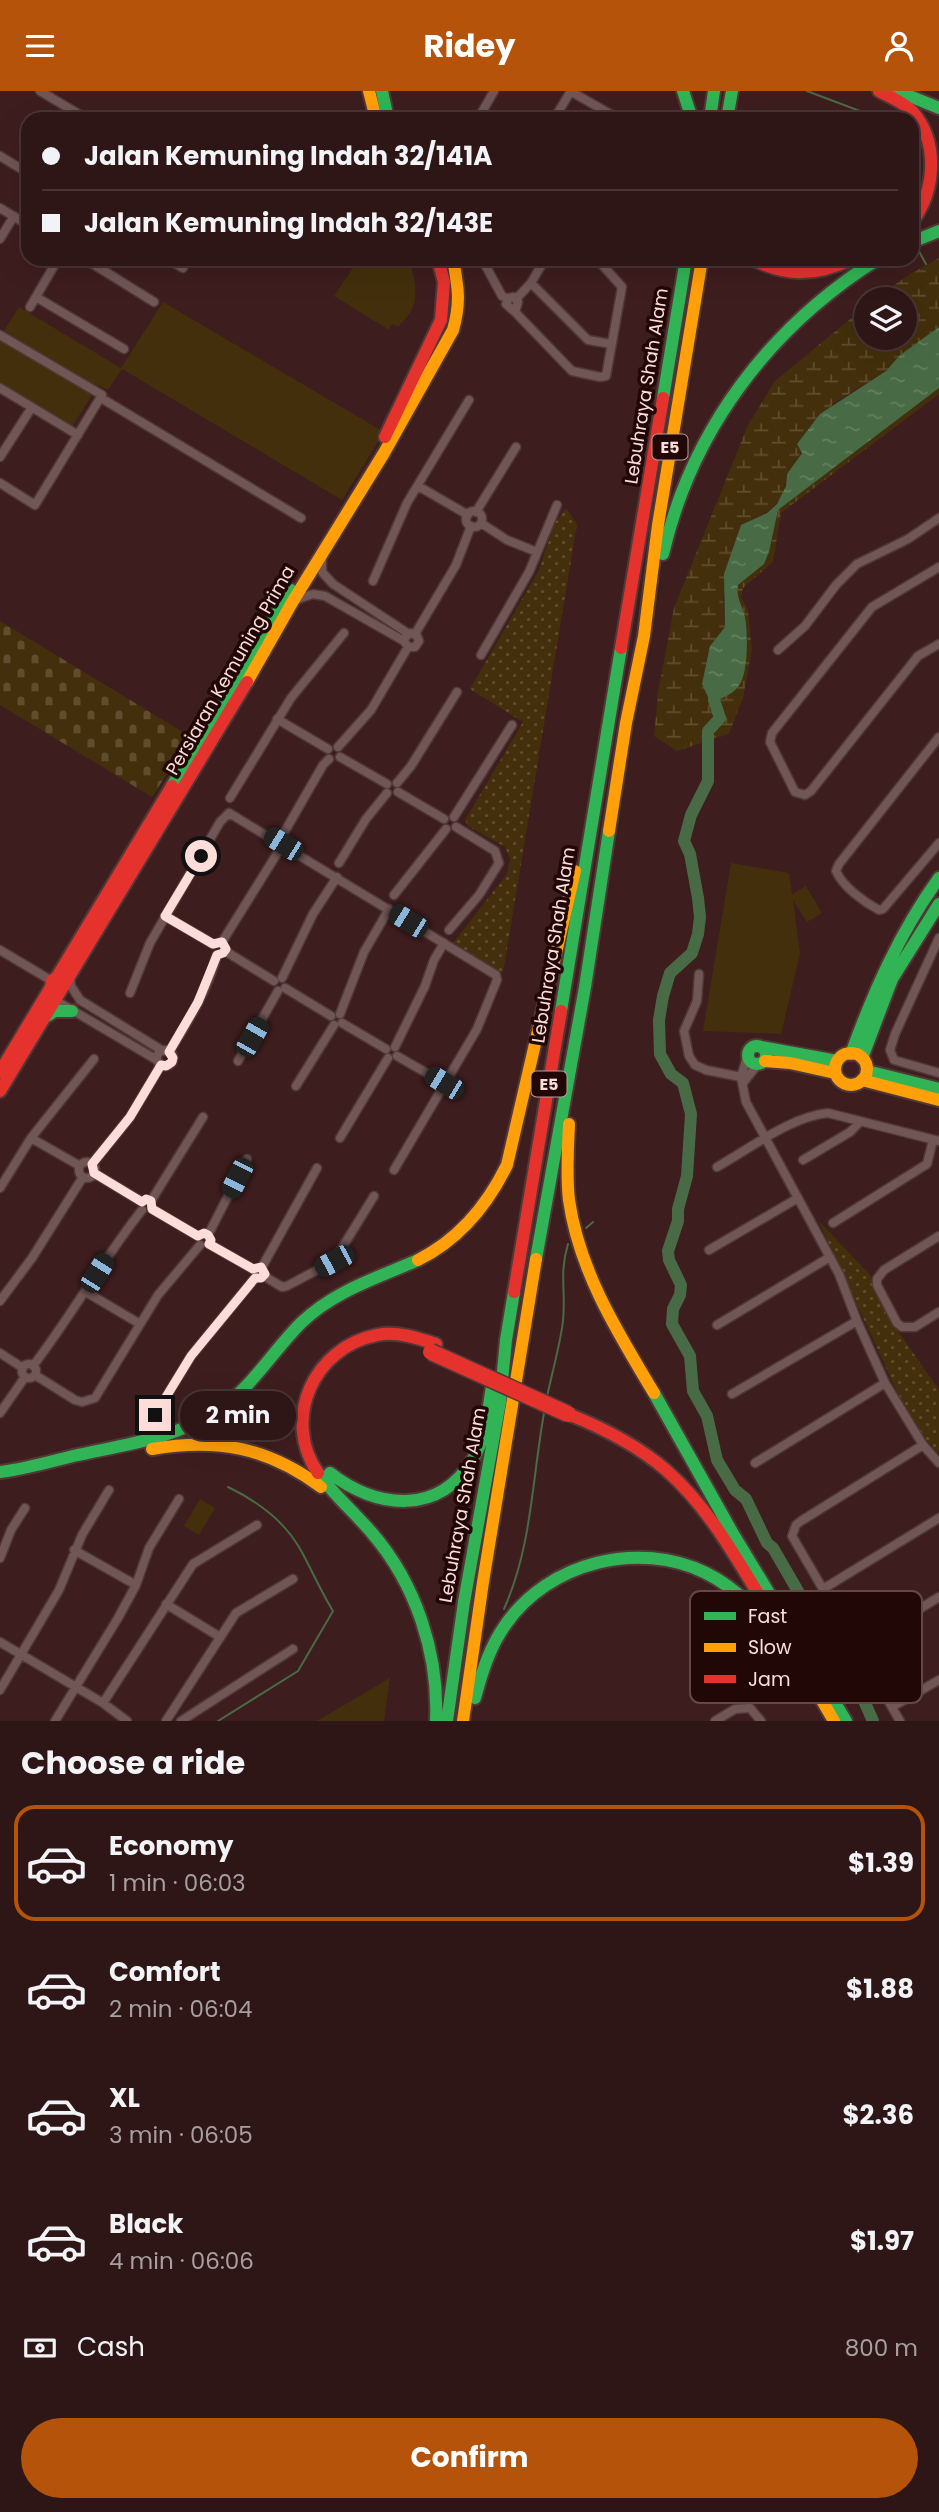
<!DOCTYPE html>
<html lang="en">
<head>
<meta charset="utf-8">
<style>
  body { margin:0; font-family:Poppins,sans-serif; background:#3a2323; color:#f1f3f6; height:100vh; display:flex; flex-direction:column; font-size:26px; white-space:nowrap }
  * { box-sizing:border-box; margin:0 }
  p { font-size:23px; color:#a79fa1 }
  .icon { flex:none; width:38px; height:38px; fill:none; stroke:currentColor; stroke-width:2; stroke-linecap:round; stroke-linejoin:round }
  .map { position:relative; height:1630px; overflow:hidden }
  .sheet { display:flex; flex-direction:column; background:#2e1616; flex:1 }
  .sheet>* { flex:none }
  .hud { position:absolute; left:21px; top:21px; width:898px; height:154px; border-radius:21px; box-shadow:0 7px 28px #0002,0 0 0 2px #493535; display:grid; align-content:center; height:154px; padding:0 21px; background:#2e1616 }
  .fabs { position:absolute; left:854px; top:196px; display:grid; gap:14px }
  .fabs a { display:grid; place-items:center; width:63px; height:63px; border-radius:50%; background:#2e1616; box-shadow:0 7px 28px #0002,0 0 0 2px #493535; font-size:35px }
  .end { position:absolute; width:32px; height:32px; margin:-16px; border:9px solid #fdddda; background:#111; box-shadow:0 0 0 4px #111 }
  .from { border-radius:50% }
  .bubble { position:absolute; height:49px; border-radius:24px; background:#2e1616; box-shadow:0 7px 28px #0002,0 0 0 2px #493535; font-size:23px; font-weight:700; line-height:49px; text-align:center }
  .car { position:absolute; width:21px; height:42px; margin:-21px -10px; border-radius:9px; box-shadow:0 0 5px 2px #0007; background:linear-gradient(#222 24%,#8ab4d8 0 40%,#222 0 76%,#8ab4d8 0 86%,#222 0) }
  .hud b { display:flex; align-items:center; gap:24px; height:66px; font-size:26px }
  .hud b+b { border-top:2px solid #493535 }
  .hud i { width:18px; height:18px; background:#f1f3f6 }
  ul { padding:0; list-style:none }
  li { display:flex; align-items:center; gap:21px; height:116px; margin:0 14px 10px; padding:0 7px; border:4px solid transparent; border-radius:21px }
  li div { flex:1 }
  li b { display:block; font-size:26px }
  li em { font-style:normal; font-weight:700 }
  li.on { border-color:#b45309 }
  li>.icon { width:63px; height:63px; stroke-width:1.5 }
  h2 { padding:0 21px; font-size:32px; line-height:84px }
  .pay { display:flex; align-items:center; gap:18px; height:77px; padding:0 21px; font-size:26px }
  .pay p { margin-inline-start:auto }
  .button { display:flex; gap:14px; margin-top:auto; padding:14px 21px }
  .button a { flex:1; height:80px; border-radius:42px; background:#b45309; color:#fff; font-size:28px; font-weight:700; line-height:80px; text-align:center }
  header { display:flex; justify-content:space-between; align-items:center; height:91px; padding:0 21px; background:#b45309; color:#fff; font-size:32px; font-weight:700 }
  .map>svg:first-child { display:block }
  .grass { fill:#432f0b }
  .wetland { fill:url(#wetland-marsh) }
  .cemetery { fill:url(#cemetery-stones) }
  .park { fill:url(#park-dots) }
  .water { fill:url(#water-ripples) }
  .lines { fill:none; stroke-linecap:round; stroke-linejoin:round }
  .stream { stroke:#486b45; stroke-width:2 }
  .river { stroke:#486b45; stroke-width:12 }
  .street-casing { stroke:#513838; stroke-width:11 }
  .fast-casing { stroke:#513838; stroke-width:16 }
  .slow-casing { stroke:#513838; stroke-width:16 }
  .jam-casing { stroke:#513838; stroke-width:16 }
  .street { stroke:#705655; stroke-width:8 }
  .fast { stroke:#30b455; stroke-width:12 }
  .slow { stroke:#ff9f0a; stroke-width:12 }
  .jam { stroke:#e5322d; stroke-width:12 }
  .jam-bridge-casing { stroke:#513838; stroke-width:19; stroke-linecap:butt }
  .jam-bridge { stroke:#e5322d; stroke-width:16 }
  .route { stroke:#fdddda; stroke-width:9 }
  .labels { text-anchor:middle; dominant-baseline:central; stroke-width:7; stroke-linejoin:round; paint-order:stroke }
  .shield { fill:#210807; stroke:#bb9d9b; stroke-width:2 }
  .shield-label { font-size:16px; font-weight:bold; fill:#fdddda }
  .street-label { font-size:18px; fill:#fdddda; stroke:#210807 }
  .key { fill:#210807; stroke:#634846; stroke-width:2 }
  .key-label { font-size:19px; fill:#fdddda }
</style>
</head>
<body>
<header><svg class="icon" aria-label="menu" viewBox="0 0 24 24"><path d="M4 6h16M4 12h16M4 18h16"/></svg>Ridey<svg class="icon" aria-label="person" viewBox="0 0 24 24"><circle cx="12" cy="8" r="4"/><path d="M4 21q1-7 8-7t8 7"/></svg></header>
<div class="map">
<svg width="939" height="1630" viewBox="0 0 939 1630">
  <defs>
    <pattern id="wetland-marsh" width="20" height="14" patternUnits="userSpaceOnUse" patternTransform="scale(1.75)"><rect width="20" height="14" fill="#432f0b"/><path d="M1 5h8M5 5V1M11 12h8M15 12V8" fill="none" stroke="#5f4d2e"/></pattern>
    <pattern id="cemetery-stones" width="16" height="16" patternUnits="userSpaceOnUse" patternTransform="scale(1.75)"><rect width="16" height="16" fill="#432f0b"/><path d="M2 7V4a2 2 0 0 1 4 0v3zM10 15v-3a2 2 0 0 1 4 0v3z" fill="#5f4d2e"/></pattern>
    <pattern id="park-dots" width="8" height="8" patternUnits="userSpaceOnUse" patternTransform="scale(1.75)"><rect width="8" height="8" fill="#432f0b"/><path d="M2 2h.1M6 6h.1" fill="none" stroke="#5f4d2e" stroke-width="1.8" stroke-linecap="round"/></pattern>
    <pattern id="water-ripples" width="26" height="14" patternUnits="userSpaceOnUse" patternTransform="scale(1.75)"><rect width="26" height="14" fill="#486b45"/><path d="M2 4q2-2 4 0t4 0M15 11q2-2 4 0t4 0" fill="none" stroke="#63805f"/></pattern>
  </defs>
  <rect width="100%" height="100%" fill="#3e1d1e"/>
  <path class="grass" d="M359,168H408C414,181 419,205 412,218C409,224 403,231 398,236L392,233L389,239L334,205Z
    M163,211L384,341L342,409L122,278L108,299L98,294L72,336L0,292V246L19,216L121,277Z
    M731,772L789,782L792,803L806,795L822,822L807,831L793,809L800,863L781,943L703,940Z
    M200,1408L215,1417L199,1444L184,1435Z
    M390,1587L384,1630H317Z"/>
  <path class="wetland" d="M939,167V236L900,264L886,280L833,313L787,383C784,415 768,422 741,434L723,507L725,536L710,555L741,591C745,570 750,548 745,527C743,515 736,507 738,494L764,473L769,461L778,419L939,297V303L781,422L773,471L743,497L741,506L748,519L752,558L743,607L729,643L677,660L654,645L658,601L674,517L748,334L775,290L866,215V247H905V208H875L907,185Z"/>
  <path class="cemetery" d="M0,530L191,646L152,706L0,614Z"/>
  <path class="park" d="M566,417L577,433L503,882L453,852L507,783L510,768L505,756L468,735L465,729L523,631L470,598L539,479L554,433Z
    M818,1129L870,1184L886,1223L939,1299V1363L924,1346L901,1309Z"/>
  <path class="water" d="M939,236V297L778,419L769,461L764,473L738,494C736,507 742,514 745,526C748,540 748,578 741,591C735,603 722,608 710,610L702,593L710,555L725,536L724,483L741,434L767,422L777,413L786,395L787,383L802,362L797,353L820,323L886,280L900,264Z"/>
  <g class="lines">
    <path class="stream" d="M807,0L881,28
      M916,155L926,173
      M586,1137L593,1131
      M547,1306C552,1281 560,1255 563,1230C566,1201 559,1182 568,1153
      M504,1518C532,1455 532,1389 544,1322
      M218,1630L298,1580L333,1520C320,1499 311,1477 299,1456C283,1429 255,1409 228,1396"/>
    <path class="river" d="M718,594L714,609L720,627L708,640V690L691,724L684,750L690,763L698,807L700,826L698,843L692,862L670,882L663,905L659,929L660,963L671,983L683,992L691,1023L687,1085L678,1118V1130L668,1160L669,1169L681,1194L680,1204L673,1218L672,1233L690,1265L693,1300L707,1325L717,1369L735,1399L746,1408L767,1452L773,1457L810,1521L827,1545L837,1568L857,1594L873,1630"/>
    <defs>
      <path id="street" d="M40,0L87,28
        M570,0L619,28
        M478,28L494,0
        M554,28L571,0
        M0,65L28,82
        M0,117L28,134
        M0,148L14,125
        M85,168L154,211
        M168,168L183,177
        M482,168L502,205L508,208
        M531,192L588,249L611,253
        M36,206L124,258
        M514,206L518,211L515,221L506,213L509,207Z
        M517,207L531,192L545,168
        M30,216L58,168
        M515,221L572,280L600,286L606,285L622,196L597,168
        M0,244L102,304L35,414L0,392
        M0,297L78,344
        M101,307L301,427
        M0,366L32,316
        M418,395L468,424
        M466 428a8 8 0 1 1 16 0a8 8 0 1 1-16 0Z
        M476,421L516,356
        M481,432L507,449L537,461
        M322,466V481L333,493L409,543
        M939,476L872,516L772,642L770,651L795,701L805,704L811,700L918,565L939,553
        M373,490L407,412L469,309
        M295,509L313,503L325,505L404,550L408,556H415L419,550L417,545L411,542L406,545L404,550
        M415,543L456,474L471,435
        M778,559L805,535L836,494L857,473L908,448L939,427
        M481,564L529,481L557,414
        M277,628L328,658
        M939,646L839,773L836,780C843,796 864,811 879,819L883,818L939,752
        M338,656L371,619L408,556
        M340,666L387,693
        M397,692L411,675L457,601
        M398,701L444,728
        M230,707L291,607L344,542
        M454,726L512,634
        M285,740L323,674L329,668
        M339,772L366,728L387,702
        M394,804L446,738
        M165,825L213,853
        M449,839L479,804L499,772L495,760L456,736
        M939,847L895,943L890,959L894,969L939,982
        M222,851L283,753
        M0,859L52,890
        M225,860L274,890
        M699,883L697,910L684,940L689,965L695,974L706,979L741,986
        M70,886L71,895L80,909L163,960
        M282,887L313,823L337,786
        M285,897L331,925
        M130,902L150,852L220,731L229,722L496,884L497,889L477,938L394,1079
        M54,905L55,909L157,969
        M340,923L364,861L389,818
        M342,932L386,958
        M395,956L425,895L434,869L444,852
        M157 967a8 8 0 1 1 16 0a8 8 0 1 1-16 0Z
        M169,961C188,931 208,898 217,864
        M748,963L741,986L746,1011L839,1183L857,1230L885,1292L923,1354L939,1372
        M397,965L444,992
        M238,970L278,900
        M743,992L758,973
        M296,995L334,934
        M31,1047L80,1075
        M340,1047L388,967
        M803,1069L850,1041L860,1031
        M79 1079a8 8 0 1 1 16 0a8 8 0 1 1-16 0Z
        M92,1073L130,1026L161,974
        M717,1076C749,1058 792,1025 828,1022L939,1050
        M94,1082L142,1111
        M0,1097L31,1047L94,968
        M151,1110L203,1026
        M152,1118L198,1145
        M833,1132L927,1073L933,1049
        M208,1144L247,1068
        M939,1145L884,1179L877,1188V1194L897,1232L902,1236H915L939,1221
        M209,1153L253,1178
        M709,1159L798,1107
        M262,1176L317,1077
        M264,1185L282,1196L287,1195L334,1170L374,1105
        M86,1201L140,1233
        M0,1210L32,1167L83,1086
        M717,1234L830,1166
        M0,1262L23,1277
        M22 1280a7 7 0 1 1 14 0a7 7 0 1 1-14 0Z
        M33,1275C72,1224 103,1168 142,1119
        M35,1284L75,1309L82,1311L95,1307L158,1204L200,1154
        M732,1303L857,1230
        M0,1322L25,1286
        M155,1324L191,1265L255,1187
        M755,1372L885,1292
        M74,1459L136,1494
        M0,1467L11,1439L25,1417
        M823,1498L939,1427
        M166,1513L220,1546
        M0,1551L103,1612L127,1630
        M857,1556L939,1506
        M0,1599L59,1499L82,1444L109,1399
        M103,1612L193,1473L257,1434
        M892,1616L939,1589
        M55,1630L118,1527L136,1494L149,1457L179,1408
        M166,1630L236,1522L293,1488
        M181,1630L293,1558
        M715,1630L735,1618L750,1617L761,1630
        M900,1630L792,1445L796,1434L801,1430L923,1354"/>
      <path id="fast" d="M382,0L388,28
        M683,0L692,28
        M897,0L939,17
        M710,28L714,0
        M727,28L732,0
        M912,151L939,140
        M663,307L686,168
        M663,463C692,338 770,236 878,168
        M172,695L291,499
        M561,920L621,557
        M47,925L55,920H72
        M748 964a9 9 0 1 1 18 0a9 9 0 1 1-18 0Z
        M761,956L837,970
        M851,963C874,900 900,841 939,787
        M862,967L892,888L939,813
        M867,980L939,998
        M536,1168L585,896L609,740
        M654,1302L732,1441
        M0,1381C25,1378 49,1371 73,1365C122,1354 173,1348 216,1321C251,1298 272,1261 301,1232C334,1200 377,1187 418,1169
        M318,1382C334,1404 354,1421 372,1442C416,1493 439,1563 436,1630
        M330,1382C377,1418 439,1425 473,1368C487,1345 488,1316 493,1290
        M732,1441L846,1630
        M475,1607C482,1581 490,1555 506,1533C549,1471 639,1449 706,1482C743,1500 770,1535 796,1565
        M447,1630L464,1511L500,1311L506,1249L514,1201"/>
      <path id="slow" d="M369,0L376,28
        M247,591L293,510L384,362L453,239C461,211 458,196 453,168
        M609,740L626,632L644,545L658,434L702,168
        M835 978a16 16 0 1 1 32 0a16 16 0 1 1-32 0Z
        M765,970L790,972L835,982
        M862,989L939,1009
        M569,1033C568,1058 566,1084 569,1109C579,1180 618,1242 654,1302
        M418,1169C460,1148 487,1115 507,1074L575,780
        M152,1358C217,1347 267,1356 321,1396
        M796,1565L834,1630
        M463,1630L483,1491L536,1168"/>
      <path id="jam" d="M879,0C890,6 903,11 912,20C939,51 936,99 912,131
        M752,168C787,186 816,185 852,168
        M385,346L441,229L444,191L438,168
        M621,557L663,307
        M0,981L51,896L52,890L57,886L172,695
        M0,1000L247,591
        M514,1201L561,920
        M568,1323C603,1337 637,1354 666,1379C712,1419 741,1476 773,1527
        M318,1382C281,1328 314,1256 377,1244C397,1240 418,1247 436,1253"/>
    </defs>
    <use href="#street" class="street-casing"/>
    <use href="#fast" class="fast-casing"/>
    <use href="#slow" class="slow-casing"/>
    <use href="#jam" class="jam-casing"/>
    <use href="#street" class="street"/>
    <use href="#fast" class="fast"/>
    <use href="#slow" class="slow"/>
    <use href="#jam" class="jam"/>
    <defs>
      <path id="jam-bridge" d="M431,1261L568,1323"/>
    </defs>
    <use href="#jam-bridge" class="jam-bridge-casing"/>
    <use href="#jam-bridge" class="jam-bridge"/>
  </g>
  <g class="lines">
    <path class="route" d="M155,1324L191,1265L255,1187H261L265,1183L261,1176L253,1178L209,1153L211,1149L208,1144L204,1142L198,1145L152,1118L151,1110L146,1108L142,1111L94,1082L92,1073L130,1026L161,974L166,975L172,971L173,967L169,961L198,911L217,864L223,862L226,858L222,851L213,853L165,825L201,765"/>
  </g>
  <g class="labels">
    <g class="shield">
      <rect x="652.5" y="343.5" width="35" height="25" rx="5"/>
      <rect x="531.5" y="980.5" width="35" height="25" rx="5"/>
    </g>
    <g class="shield-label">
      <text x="670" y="356">E5</text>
      <text x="549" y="993">E5</text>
    </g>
    <g class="street-label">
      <text transform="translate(646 295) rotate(-81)">Lebuhraya Shah Alam</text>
      <text transform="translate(230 579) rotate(-60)">Persiaran Kemuning Prima</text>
      <text transform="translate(553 854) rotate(-81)">Lebuhraya Shah Alam</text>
      <text transform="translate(462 1414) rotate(-80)">Lebuhraya Shah Alam</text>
    </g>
  </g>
  <rect x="690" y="1500" width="232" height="112" rx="10" class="key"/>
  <rect x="704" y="1521" width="32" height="8" fill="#30b455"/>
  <rect x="704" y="1552" width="32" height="9" fill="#ff9f0a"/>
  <rect x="704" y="1584" width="32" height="8" fill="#e5322d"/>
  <g class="key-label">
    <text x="748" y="1532">Fast</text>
    <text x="748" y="1563">Slow</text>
    <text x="748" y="1595">Jam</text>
  </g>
</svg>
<div class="fabs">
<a><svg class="icon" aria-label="layers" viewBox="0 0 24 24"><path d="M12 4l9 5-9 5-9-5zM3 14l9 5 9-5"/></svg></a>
</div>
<i class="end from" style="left:201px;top:765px"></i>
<i class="end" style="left:155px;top:1324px"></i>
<div class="bubble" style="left:180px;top:1300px;width:116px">2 min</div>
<i class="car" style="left:283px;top:753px;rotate:302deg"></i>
<i class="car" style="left:408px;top:830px;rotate:302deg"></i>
<i class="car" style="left:252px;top:946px;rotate:30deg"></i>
<i class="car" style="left:444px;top:992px;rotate:301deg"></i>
<i class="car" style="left:237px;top:1087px;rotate:207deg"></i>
<i class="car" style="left:334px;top:1170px;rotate:242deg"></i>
<i class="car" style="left:97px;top:1182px;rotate:32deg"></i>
<div class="hud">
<b><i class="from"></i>Jalan Kemuning Indah 32/141A</b>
<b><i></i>Jalan Kemuning Indah 32/143E</b>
</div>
</div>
<section class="sheet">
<h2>Choose a ride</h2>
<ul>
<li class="on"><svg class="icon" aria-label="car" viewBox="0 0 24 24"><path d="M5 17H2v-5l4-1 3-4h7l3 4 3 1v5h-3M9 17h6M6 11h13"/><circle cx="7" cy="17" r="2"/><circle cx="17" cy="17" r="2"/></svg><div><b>Economy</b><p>1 min · 06:03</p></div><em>$1.39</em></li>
<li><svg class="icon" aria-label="car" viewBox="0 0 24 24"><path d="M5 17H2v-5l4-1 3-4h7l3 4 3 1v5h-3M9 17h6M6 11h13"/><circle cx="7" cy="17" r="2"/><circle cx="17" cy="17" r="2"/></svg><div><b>Comfort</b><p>2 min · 06:04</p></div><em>$1.88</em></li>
<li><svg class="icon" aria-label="car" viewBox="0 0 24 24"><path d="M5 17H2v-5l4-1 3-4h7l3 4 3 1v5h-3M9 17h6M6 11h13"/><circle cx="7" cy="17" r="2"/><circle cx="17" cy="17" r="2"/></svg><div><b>XL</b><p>3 min · 06:05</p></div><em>$2.36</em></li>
<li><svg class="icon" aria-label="car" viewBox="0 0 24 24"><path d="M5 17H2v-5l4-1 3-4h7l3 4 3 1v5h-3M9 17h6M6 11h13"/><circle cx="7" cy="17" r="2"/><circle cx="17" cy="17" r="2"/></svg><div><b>Black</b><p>4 min · 06:06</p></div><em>$1.97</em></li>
</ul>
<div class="pay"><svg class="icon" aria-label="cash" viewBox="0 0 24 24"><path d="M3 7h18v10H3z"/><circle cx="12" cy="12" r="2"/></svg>Cash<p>800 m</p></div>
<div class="button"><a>Confirm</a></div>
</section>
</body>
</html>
